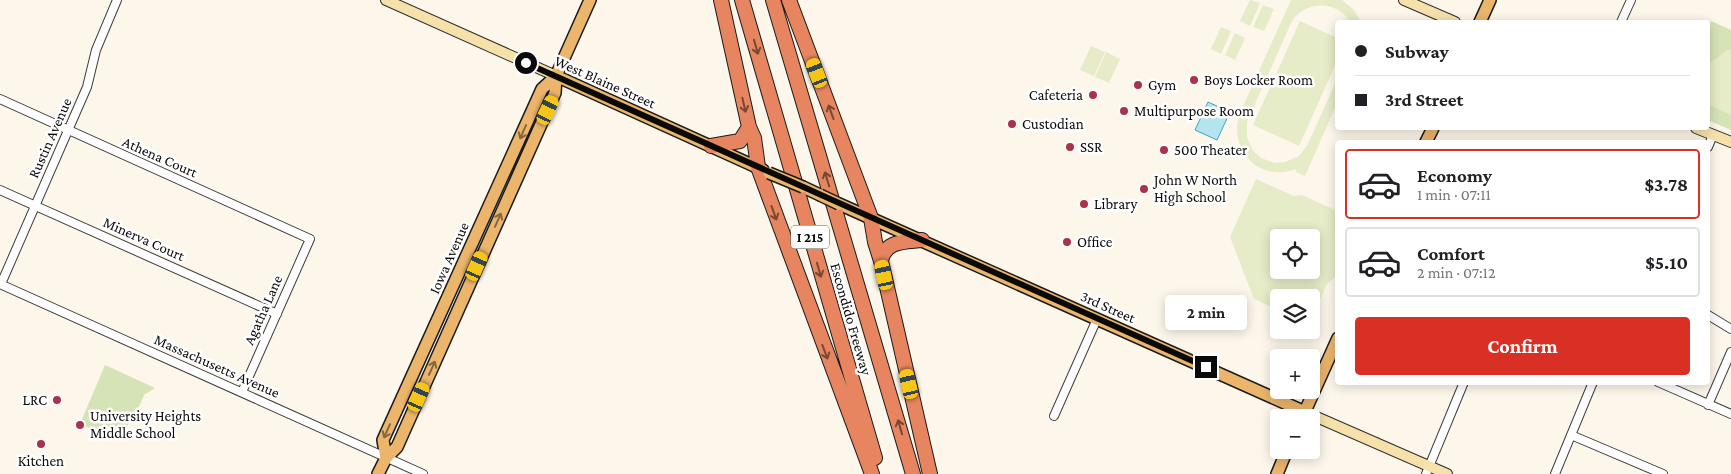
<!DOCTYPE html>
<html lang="en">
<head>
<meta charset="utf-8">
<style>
  body { margin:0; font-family:"Crimson Pro",serif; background:#f2f2f2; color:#202124; height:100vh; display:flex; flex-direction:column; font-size:19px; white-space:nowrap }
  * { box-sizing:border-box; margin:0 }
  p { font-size:16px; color:#757577 }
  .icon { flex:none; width:28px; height:28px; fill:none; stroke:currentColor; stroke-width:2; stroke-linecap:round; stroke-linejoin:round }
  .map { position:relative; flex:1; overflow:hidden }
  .details { position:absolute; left:1335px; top:140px; width:375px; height:245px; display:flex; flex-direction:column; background:#fff; border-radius:5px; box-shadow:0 2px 12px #0003 }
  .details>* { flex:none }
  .hud { position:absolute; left:1335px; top:20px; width:375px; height:110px; border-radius:5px; box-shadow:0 2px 12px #0003; display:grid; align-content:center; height:110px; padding:0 20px; background:#fff }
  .buttons { position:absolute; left:1270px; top:229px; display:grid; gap:10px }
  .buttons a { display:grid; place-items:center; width:50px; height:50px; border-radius:5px; background:#fff; box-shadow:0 2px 12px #0003; font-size:25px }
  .end { position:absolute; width:22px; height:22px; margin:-11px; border:6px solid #0a0a0a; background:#fff; box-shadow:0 0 0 2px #fff }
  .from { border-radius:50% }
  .bubble { position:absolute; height:35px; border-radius:5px; background:#fff; box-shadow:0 2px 12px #0003; font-size:16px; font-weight:700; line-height:35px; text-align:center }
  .car { position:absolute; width:15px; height:30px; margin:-15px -8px; border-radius:6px; box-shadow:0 0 4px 1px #0007; background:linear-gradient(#f5c518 24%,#345 0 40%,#f5c518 0 76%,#345 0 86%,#f5c518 0) }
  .hud b { display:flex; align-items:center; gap:18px; height:48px; font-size:19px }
  .hud b+b { border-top:1px solid #e0e0e0 }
  .hud i { width:12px; height:12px; background:#202124 }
  ul { padding:9px 0 0; list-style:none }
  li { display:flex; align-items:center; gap:15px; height:70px; margin:0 10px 8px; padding:0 10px; border:2px solid #e0e0e0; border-radius:5px }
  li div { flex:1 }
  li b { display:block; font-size:19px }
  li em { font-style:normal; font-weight:700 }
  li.current { border-color:#d93025 }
  li>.icon { width:45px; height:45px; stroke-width:1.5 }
  .action { display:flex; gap:10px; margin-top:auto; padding:10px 20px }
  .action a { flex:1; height:58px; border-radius:5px; background:#d93025; color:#fff; font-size:20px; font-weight:700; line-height:58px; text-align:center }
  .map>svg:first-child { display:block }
  .green { fill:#d6e3b7 }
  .pitch { fill:#e6ebc8; fill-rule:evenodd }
  .water { fill:#b3e4ef; stroke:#42a3bf }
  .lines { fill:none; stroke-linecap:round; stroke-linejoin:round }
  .street-casing { stroke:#3d3d3d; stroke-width:10 }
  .secondary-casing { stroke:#2c2c2c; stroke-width:12 }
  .primary-casing { stroke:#1b1b1b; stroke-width:14 }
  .highway-casing { stroke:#1b1b1b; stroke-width:16 }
  .street { stroke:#fff; stroke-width:8 }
  .secondary { stroke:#f7e1ab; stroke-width:10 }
  .primary { stroke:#ebb56c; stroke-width:11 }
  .highway { stroke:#e6855f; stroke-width:14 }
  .primary-bridge-casing { stroke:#1b1b1b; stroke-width:14; stroke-linecap:butt }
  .primary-bridge { stroke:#ebb56c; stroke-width:11 }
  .oneway { stroke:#784834 }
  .oneway2 { stroke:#866840 }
  .route { stroke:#0a0a0a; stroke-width:6 }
  .poi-dot { fill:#ac314d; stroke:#fff; stroke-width:2 }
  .labels { text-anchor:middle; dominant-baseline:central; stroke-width:5; stroke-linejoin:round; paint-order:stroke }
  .shield { fill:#fff; stroke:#545454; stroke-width:1 }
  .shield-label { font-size:14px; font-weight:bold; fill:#0a0a0a }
  .poi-label { font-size:15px; fill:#0a0a0a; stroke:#fff; text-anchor:start }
  .street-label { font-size:15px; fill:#0a0a0a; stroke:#fff }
</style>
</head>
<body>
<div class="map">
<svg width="1731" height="474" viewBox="0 0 1731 474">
  <rect width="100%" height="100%" fill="#fdf6ea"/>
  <path class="green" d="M1711,21L1731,30V130L1708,120V30Z
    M105,365L155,388L144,395L133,421L130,420L123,435L117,433L114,439L80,424Z"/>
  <path class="pitch" d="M1250,0L1260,3L1250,26L1240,21Z
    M1291,0H1342L1354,10L1361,22H1350C1337,0 1304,0 1291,23L1247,122V137L1253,151L1261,158L1275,163L1285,162L1299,156L1308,144L1337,79V103L1305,176L1296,172V169C1260,183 1227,150 1240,113Z
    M1263,5L1274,9L1264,31L1253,27Z
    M1300,21L1337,38V61L1299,146L1253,125Z
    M1221,27L1231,31L1221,54L1211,49Z
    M1235,33L1245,38L1235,60L1225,55Z
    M1091,46L1105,52L1094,76L1080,70Z
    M1727,50H1731V115L1708,104V65Z
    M1106,52L1120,59L1109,83L1095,77Z
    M1256,179L1294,196L1302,195L1337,211V275L1327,284L1311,319V298H1279V310L1254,299L1230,237ZM1279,238H1311V270H1279Z"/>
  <path class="water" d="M1208,102L1230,112L1217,140L1195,130Z"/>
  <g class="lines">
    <defs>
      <path id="street" d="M1621,22L1631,0
        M0,99L310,239L242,392
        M1708,147L1713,135
        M0,190L277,314
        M0,284L423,474
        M1,284L87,87L96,50L117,0
        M1708,315L1731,329
        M1658,382L1731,414
        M1708,405L1731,352
        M1054,416L1097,319
        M1571,435L1663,474
        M1426,474L1464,382
        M1555,474L1593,382"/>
      <path id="secondary" d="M386,0L556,76
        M1404,0L1455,22
        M1696,128L1731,142
        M1305,412L1447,474"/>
      <path id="primary" d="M1480,22L1490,0
        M556,76L763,170
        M1426,142L1433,128
        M803,187L820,195
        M839,204L1305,412
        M1302,418L1338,338
        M386,458L383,440L542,89L556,76
        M378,474L386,458L397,447L555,93L556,76L590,0
        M1277,474L1287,450"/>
      <path id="highway" d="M721,0L749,127L754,138L758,167L872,474
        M742,0L875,458
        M773,0L913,474
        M789,0L871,218L875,242L881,261L930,474
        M711,146L740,141L749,127
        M881,261C885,240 905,242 922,240"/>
    </defs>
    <use href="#street" class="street-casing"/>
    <use href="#secondary" class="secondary-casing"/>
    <use href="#primary" class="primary-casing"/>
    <use href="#highway" class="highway-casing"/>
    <use href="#street" class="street"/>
    <use href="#secondary" class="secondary"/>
    <use href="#primary" class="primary"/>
    <use href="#highway" class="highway"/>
    <defs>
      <path id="primary-bridge" d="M769,173L803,187
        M820,195L839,204"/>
    </defs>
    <use href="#primary-bridge" class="primary-bridge-casing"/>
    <use href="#primary-bridge" class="primary-bridge"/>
  </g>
  <defs><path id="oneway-shaft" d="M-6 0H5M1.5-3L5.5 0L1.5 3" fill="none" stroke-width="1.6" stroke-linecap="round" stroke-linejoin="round" transform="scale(1.25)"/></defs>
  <g class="oneway">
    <use href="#oneway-shaft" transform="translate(756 47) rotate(74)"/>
    <use href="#oneway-shaft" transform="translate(744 105) rotate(77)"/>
    <use href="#oneway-shaft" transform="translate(831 112) rotate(-110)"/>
    <use href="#oneway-shaft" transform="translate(827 179) rotate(-107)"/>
    <use href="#oneway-shaft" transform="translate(774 213) rotate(70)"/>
    <use href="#oneway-shaft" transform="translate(819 270) rotate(74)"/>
    <use href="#oneway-shaft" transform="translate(825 352) rotate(69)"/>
    <use href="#oneway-shaft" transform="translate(900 427) rotate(-106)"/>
  </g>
  <g class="oneway2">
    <use href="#oneway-shaft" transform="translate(523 132) rotate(114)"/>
    <use href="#oneway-shaft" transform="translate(498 220) rotate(-66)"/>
    <use href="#oneway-shaft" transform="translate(432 368) rotate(-66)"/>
    <use href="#oneway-shaft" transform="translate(387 431) rotate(114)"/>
  </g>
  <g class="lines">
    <path class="route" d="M526,63L1206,367"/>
  </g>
  <g class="poi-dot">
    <circle cx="1194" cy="80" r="5"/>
    <circle cx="1138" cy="85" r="5"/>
    <circle cx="1093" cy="95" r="5"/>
    <circle cx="1124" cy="111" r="5"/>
    <circle cx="1012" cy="124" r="5"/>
    <circle cx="1070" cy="147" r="5"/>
    <circle cx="1164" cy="150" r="5"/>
    <circle cx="1144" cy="189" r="5"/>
    <circle cx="1084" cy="204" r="5"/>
    <circle cx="1067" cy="242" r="5"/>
    <circle cx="57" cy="400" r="5"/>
    <circle cx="80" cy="425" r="5"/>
    <circle cx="41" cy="444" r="5"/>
  </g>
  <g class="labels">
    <rect class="shield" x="791" y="225.5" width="38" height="23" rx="4"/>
    <g class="shield-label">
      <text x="810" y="237">I 215</text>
    </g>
    <g class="poi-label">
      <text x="1204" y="80">Boys Locker Room</text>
      <text x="1148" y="85">Gym</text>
      <text x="1083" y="95" text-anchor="end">Cafeteria</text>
      <text x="1134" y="111">Multipurpose Room</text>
      <text x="1022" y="124">Custodian</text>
      <text x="1080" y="147">SSR</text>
      <text x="1174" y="150">500 Theater</text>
      <text x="1154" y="180">John W North<tspan x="1154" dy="17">High School</tspan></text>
      <text x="1094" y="204">Library</text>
      <text x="1077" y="242">Office</text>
      <text x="47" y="400" text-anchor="end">LRC</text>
      <text x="90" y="416">University Heights<tspan x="90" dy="17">Middle School</tspan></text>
      <text x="41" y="461" text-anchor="middle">Kitchen</text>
    </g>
    <g class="street-label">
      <text transform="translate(605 82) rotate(24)">West Blaine Street</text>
      <text transform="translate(50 138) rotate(-66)">Rustin Avenue</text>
      <text transform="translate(160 157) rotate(24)">Athena Court</text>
      <text transform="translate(144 239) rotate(24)">Minerva Court</text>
      <text transform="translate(449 258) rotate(-66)">Iowa Avenue</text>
      <text transform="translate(1108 307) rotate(24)">3rd Street</text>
      <text transform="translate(263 310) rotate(-66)">Agatha Lane</text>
      <text transform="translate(851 319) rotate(74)">Escondido Freeway</text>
      <text transform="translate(217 366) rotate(24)">Massachusetts Avenue</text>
    </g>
  </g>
</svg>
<div class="buttons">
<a><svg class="icon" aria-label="locate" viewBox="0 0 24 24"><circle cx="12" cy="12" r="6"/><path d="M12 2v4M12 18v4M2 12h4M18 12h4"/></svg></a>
<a><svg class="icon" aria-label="layers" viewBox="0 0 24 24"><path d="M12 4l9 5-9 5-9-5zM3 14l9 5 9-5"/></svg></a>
<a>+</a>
<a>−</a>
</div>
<i class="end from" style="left:526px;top:63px"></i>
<i class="end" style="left:1206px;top:367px"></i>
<div class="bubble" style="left:1165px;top:295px;width:82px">2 min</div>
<i class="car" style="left:817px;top:73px;rotate:339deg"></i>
<i class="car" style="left:548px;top:110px;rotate:25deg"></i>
<i class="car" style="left:477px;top:266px;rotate:24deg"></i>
<i class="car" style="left:884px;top:275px;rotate:348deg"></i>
<i class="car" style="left:909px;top:384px;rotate:347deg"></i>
<i class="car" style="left:419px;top:397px;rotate:24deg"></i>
<div class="hud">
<b><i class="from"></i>Subway</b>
<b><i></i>3rd Street</b>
</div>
<section class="details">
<ul>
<li class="current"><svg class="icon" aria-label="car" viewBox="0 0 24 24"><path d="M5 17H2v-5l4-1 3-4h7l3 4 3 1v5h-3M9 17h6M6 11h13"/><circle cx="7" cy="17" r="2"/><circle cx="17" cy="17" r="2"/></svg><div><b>Economy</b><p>1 min · 07:11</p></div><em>$3.78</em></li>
<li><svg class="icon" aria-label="car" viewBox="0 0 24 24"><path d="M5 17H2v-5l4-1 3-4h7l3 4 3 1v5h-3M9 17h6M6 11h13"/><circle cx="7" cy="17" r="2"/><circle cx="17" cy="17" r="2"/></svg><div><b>Comfort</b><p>2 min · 07:12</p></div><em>$5.10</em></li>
</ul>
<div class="action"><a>Confirm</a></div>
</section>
</div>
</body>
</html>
